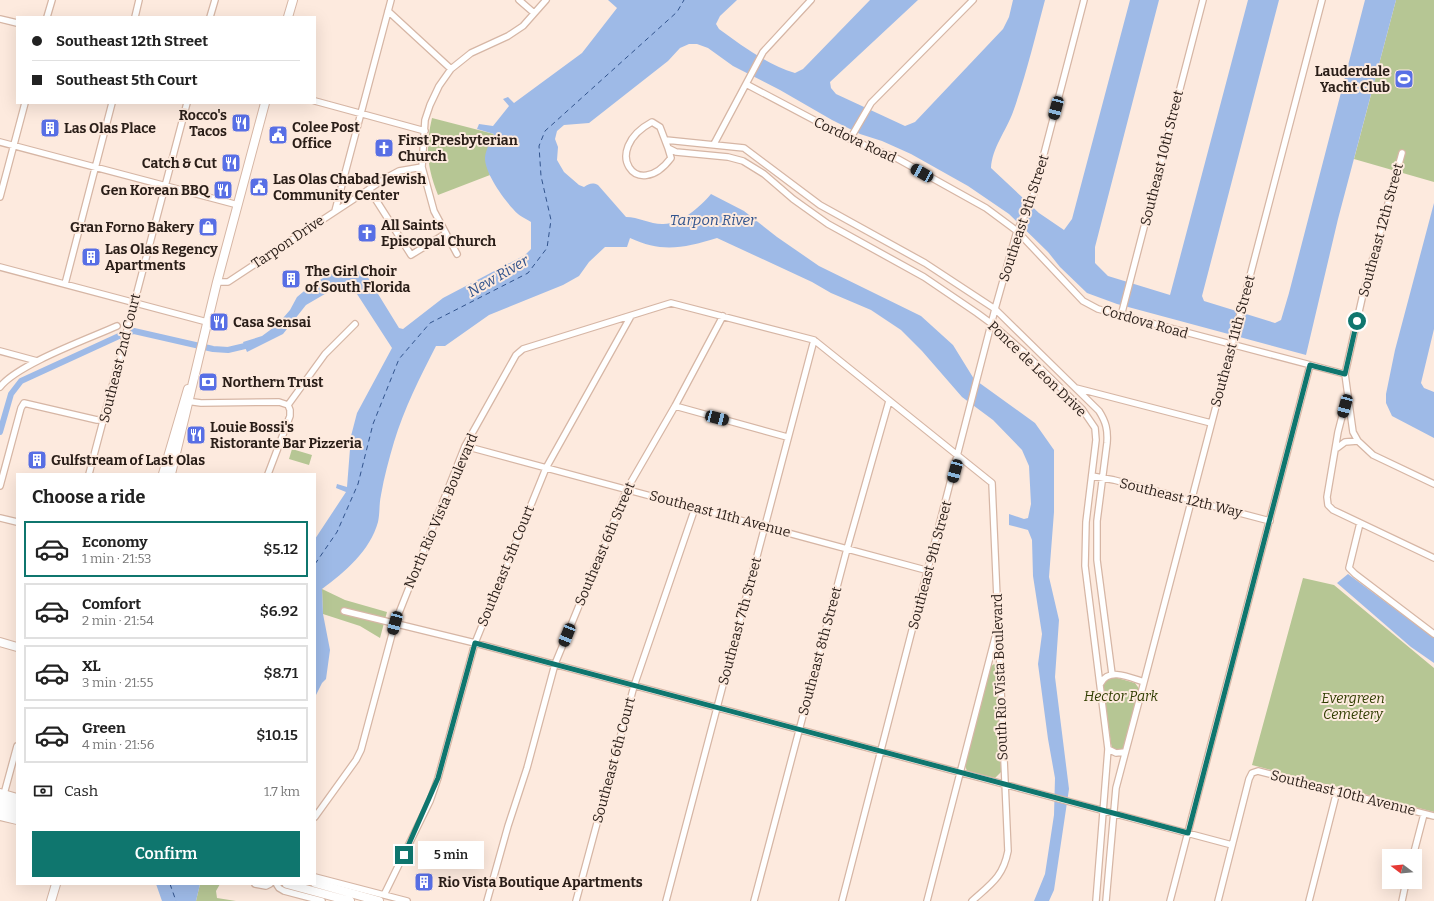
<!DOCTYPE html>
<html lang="en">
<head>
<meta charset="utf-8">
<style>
  body { margin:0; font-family:Bitter,serif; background:#f6f6f6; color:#222; height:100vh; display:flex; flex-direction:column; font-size:15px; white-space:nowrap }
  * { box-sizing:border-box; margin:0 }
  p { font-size:13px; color:#767676 }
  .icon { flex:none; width:22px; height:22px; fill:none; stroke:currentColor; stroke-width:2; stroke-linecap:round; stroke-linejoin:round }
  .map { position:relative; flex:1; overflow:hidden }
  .side { position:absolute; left:16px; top:473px; width:300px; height:412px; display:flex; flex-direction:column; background:#fff; border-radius:0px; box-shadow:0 4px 16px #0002 }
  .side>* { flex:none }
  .guide { position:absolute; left:16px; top:16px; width:300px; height:88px; border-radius:0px; box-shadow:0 4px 16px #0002; display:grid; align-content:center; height:88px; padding:0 16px; background:#fff }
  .needle { width:26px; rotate:286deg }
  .tools { position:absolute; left:1382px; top:849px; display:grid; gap:8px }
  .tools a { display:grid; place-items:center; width:40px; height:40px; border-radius:0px; background:#fff; box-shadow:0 4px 16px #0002; font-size:20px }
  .end { position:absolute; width:18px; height:18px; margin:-9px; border:5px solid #0f766e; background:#fff; box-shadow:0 0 0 2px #fff }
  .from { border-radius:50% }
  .bubble { position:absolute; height:28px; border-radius:0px; background:#fff; box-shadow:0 4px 16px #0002; font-size:13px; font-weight:600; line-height:28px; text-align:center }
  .car { position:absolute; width:12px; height:24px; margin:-12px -6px; border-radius:5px; box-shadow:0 0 3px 1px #0007; background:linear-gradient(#222 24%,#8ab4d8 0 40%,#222 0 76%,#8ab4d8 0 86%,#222 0) }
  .guide b { display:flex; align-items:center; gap:14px; height:38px; font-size:15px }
  .guide b+b { border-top:1px solid #e0e0e0 }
  .guide i { width:10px; height:10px; background:#222 }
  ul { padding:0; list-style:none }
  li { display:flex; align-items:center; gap:12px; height:56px; margin:0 8px 6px; padding:0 8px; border:2px solid #e0e0e0; border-radius:0px }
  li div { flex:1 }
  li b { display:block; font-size:15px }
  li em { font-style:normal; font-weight:600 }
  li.selected { border-color:#0f766e }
  li>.icon { width:36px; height:36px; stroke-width:1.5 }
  h2 { padding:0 16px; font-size:18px; line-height:48px }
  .pay { display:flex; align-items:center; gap:10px; height:44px; padding:0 16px; font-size:15px }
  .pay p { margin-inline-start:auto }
  .button { display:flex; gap:8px; margin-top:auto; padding:8px 16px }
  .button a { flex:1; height:46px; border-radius:0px; background:#0f766e; color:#fff; font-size:16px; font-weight:600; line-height:46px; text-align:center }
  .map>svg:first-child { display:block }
  .green { fill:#b6c694 }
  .water { fill:#9ebae7 }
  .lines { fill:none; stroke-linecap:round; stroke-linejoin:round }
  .canal { stroke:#9ebae7; stroke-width:6 }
  .ferry { stroke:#32548d; stroke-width:1; stroke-dasharray:5 4; stroke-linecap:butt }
  .minor-casing { stroke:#d6b6a5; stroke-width:8 }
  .secondary-casing { stroke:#d6b6a5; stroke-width:10 }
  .primary-casing { stroke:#d6b6a5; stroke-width:10 }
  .minor { stroke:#fff; stroke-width:5.5 }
  .secondary { stroke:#fff; stroke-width:8 }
  .primary { stroke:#fff; stroke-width:8 }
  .route { stroke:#0f766e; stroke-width:5 }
  .labels { text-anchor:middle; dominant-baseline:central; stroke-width:4; stroke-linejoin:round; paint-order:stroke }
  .poi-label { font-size:14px; font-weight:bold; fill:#2a1e18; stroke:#fdeade; text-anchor:start }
  .street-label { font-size:14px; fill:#2a1e18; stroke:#fdeade }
  .park-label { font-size:14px; font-style:italic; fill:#303d01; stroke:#fdeade }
  .water-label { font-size:15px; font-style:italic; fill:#32548d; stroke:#fdeade }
</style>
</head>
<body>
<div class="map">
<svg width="1434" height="901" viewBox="0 0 1434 901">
  <rect width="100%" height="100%" fill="#fdeade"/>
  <path class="green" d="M1396,0H1434V182L1354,159Z
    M432,118L494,134C487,149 484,159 490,175L438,195C427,167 425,148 432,118Z
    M292,449L312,455L309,465L289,459Z
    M1303,578L1334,585L1434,668V812L1252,765Z
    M322,589L345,600L387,612L380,638L360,626L323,614Z
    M994,664L998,668V674L1001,772L995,778L967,771L964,763L990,667Z
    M1114,677L1135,683L1140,690L1125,745L1123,749L1118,751L1113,750L1111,744L1103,688L1104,680Z
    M200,884H220L216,891L217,898L236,901H196Z"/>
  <path class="water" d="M608,0H737L720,16L716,24L719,29C742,46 768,65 795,73L803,69L870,0H918L830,82L831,88L836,94L905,126L915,122L1003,29L1009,17L1013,0H1045C1035,38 1026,75 1013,112C1006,131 992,148 991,168L1039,213L1064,230L1072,219L1130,0H1159L1095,247V263L1108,276L1170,295L1248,0H1279L1202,296L1204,301L1275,323L1281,320L1289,293L1365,0H1396L1338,219L1306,355L1117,304L1087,293L1060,267L1048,252L1009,214L968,186L911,154L882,141L860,134L832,120L780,90L733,66L708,48L697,44H689L680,48L668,61L589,123L564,125L557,131L555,139L558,147L557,160L564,172L579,185L584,187C589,184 592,182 598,185L626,217C638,217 650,224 662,224C680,225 700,207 711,194L744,211L777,237L819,266L921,316L953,345L974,379L1035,423L1054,450V512L1049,577L1059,620L1055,677L1069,789L1054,890L1049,901H1034L1045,874L1054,815L1055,778L1048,739L1038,664L1042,634L1033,576L1032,540L1028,530L1009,525V514L1024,519L1028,518L1031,504L1029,466L1022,450L993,420L962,397L922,351L901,330L871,310L831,293L812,282L717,238C684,248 662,253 630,238L627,247H605L589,262L579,276L563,285L489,315L445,346H436C420,377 404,409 394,442C389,459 384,477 381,495C379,504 380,513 378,522C370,551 345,572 322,589L323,614L330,650L326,679L322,683L315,697V539L346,492L336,488L337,484L347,487L351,436L357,413L392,348L357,294L349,286L342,284L306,305L283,334L247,352L243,342L262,336L277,325L290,310L297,297L315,282L340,270H356L367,276L399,328L403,329L443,298L525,255L531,249V222C527,219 521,217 518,214C506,203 484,173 485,157C486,149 491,141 494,134L477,129L479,124L493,126L509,106L503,99L508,97L514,103L582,53L617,8Z
    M1434,203V329L1421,383L1424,388L1434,392V438L1392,416L1386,403V394L1395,350Z
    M1348,574L1434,638V663L1411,647L1337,583Z
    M156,884H200L196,901H162Z"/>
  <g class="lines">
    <path class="canal" d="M0,432L11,394L21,381L119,336L134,331L213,349L228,350L245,346"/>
    <path class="ferry" d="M315,564L337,532L358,484L373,424L399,359L430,323L528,273L547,248L551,220L541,176L539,146L545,131L677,12L684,0
      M170,884L176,901"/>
    <defs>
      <path id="minor" d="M519,0L534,13
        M388,11L451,69
        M47,17L52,0
        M135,17L139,0
        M210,17L215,0
        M0,19L17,23
        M746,84L850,139L898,159L986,208L1017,231L1083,301L1098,309L1345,374
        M315,101L425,131
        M850,139L871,103L973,0
        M666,140L744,148L820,205L925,263L995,309L1099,411C1106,422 1108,430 1107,443L1097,521V560L1112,674
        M0,142L238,205
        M714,144L763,52L811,0
        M668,148L671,158C637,203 600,150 652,122L660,127L668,148L676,152L728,157L743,161L764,174L793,199L828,224L924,277L977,313L992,324L1025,353L1082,409L1095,428L1096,440L1086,522L1085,566L1108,749L1096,901
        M1402,153L1363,294L1345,374L1353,432L1358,441L1373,455L1434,484
        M369,189L411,255L445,234
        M0,197L25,103
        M335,211L391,0
        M457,254L434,211L422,167L425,120L430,105L439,86L451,69L471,53L508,36L523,26L546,0
        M0,267L207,322
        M217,282H228L386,178L399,171L422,167
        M65,284L112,103
        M1121,316L1203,0
        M0,351L37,361
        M0,387C18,364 88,339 117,326
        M1076,388L1211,423
        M1347,397L1338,432L1327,497L1328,505L1333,510L1434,558
        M186,401L201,403L279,402L288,405
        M288,405L325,354L355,324
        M675,406L787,437
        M465,446L929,571
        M1337,448L1345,442L1358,441
        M89,474L187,103
        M268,474L290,416V410L288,405
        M1092,476L1114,480L1270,521
        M0,486L21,408L24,403L97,420L104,419
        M0,518L17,522
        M1360,523L1349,568L1355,574L1434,634
        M344,611L475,643L1232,845
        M1101,683C1109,667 1131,678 1144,682
        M1108,749L1116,753L1125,752
        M4,794L17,746
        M315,817L356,760L361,750L395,623L465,446L516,355L523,349L671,303L814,340L992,483L1008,851C1003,877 991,884 972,901
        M1413,856L1424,814
        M315,877L407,901
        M255,884L266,886L270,884
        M277,885L279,888L284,891L322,901
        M384,895L430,801L438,778L475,643L546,468L631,316
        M487,901L508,826L527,768L555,664L627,489L675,406L723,316
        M576,901L634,686L695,508
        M666,901L814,340
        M754,901L847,549L889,401
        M842,901L995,309L1017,231L1032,200L1084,0
        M927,901L997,630
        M1106,901L1116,788L1144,682L1322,0
        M1170,901L1310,365
        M1218,901L1249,779L1252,773L1258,771L1434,816
        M1309,901L1337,791
        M1402,901L1406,882"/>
      <path id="secondary" d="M0,642L17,647
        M51,901L56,884"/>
      <path id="primary" d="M288,17L293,0
        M163,474L188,389
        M171,474L217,282L265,103
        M0,793L17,798
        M0,800L17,805
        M0,808L17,813
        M0,816L17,820
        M315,883L379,901
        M287,884L350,901"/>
    </defs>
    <use href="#minor" class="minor-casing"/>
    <use href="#secondary" class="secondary-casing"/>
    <use href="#primary" class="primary-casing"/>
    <use href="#minor" class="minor"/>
    <use href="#secondary" class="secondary"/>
    <use href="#primary" class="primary"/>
  </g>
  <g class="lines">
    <path class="route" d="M404,855L438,778L475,643L1188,833L1310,365L1345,374L1357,321"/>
  </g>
  <defs>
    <symbol id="stadium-square" viewBox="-11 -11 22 22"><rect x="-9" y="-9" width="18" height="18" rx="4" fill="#586fe5" stroke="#fdeade"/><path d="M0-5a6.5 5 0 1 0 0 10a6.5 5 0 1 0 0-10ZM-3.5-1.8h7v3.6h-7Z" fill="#fff"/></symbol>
    <symbol id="restaurant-square" viewBox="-11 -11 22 22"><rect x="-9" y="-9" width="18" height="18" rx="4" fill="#586fe5" stroke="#fdeade"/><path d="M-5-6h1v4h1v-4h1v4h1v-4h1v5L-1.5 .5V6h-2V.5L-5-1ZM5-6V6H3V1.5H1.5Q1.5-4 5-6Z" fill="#fff"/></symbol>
    <symbol id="building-square" viewBox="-11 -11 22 22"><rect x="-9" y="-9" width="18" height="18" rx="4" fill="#586fe5" stroke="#fdeade"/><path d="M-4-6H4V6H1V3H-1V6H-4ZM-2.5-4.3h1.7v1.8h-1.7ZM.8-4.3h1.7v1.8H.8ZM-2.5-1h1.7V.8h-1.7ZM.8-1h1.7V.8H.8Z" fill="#fff"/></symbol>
    <symbol id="civic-square" viewBox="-11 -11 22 22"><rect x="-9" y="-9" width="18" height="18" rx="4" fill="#586fe5" stroke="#fdeade"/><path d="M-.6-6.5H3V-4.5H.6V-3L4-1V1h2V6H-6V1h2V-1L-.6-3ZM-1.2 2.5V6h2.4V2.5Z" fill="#fff"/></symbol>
    <symbol id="church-square" viewBox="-11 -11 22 22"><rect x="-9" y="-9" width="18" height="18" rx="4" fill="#586fe5" stroke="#fdeade"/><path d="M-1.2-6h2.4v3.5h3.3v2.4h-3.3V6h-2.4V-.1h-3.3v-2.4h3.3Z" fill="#fff"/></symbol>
    <symbol id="shop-square" viewBox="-11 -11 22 22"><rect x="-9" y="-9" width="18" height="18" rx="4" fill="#586fe5" stroke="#fdeade"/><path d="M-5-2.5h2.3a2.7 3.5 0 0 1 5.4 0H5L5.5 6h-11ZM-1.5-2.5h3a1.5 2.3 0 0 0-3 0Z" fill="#fff"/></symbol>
    <symbol id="bank-square" viewBox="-11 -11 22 22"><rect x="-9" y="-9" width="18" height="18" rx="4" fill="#586fe5" stroke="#fdeade"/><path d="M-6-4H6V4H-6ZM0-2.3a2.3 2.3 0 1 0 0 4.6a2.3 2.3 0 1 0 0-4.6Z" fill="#fff"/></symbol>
  </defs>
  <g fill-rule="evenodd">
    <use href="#stadium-square" x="1393" y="68" width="22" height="22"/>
    <use href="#restaurant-square" x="230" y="112" width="22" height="22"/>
    <use href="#building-square" x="39" y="117" width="22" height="22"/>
    <use href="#civic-square" x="267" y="124" width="22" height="22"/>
    <use href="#church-square" x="373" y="137" width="22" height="22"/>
    <use href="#restaurant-square" x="220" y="152" width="22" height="22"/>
    <use href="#civic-square" x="248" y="176" width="22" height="22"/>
    <use href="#restaurant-square" x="212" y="179" width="22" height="22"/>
    <use href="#shop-square" x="197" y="216" width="22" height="22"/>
    <use href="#church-square" x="356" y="222" width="22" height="22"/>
    <use href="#building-square" x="80" y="246" width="22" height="22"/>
    <use href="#building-square" x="280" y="268" width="22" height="22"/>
    <use href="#restaurant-square" x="208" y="311" width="22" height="22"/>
    <use href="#bank-square" x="197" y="371" width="22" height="22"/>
    <use href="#restaurant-square" x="185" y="424" width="22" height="22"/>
    <use href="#building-square" x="26" y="449" width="22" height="22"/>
    <use href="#building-square" x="413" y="871" width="22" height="22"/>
  </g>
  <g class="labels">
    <g class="poi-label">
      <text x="1390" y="71" text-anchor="end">Lauderdale<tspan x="1390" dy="16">Yacht Club</tspan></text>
      <text x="227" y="115" text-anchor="end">Rocco's<tspan x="227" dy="16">Tacos</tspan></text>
      <text x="292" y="127">Colee Post<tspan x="292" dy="16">Office</tspan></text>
      <text x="64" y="128">Las Olas Place</text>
      <text x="398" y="140">First Presbyterian<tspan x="398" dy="16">Church</tspan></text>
      <text x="217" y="163" text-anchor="end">Catch &amp; Cut</text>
      <text x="273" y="179">Las Olas Chabad Jewish<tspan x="273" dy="16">Community Center</tspan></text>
      <text x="209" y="190" text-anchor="end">Gen Korean BBQ</text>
      <text x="381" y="225">All Saints<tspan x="381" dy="16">Episcopal Church</tspan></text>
      <text x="194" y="227" text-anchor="end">Gran Forno Bakery</text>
      <text x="105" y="249">Las Olas Regency<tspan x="105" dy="16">Apartments</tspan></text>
      <text x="305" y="271">The Girl Choir<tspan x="305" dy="16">of South Florida</tspan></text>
      <text x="233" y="322">Casa Sensai</text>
      <text x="222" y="382">Northern Trust</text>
      <text x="210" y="427">Louie Bossi's<tspan x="210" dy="16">Ristorante Bar Pizzeria</tspan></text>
      <text x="51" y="460">Gulfstream of Last Olas</text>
      <text x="438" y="882">Rio Vista Boutique Apartments</text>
    </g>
    <g class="street-label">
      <text transform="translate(855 140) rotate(25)">Cordova Road</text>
      <text transform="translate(1162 158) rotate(-76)">Southeast 10th Street</text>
      <text transform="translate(1024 218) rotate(-72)">Southeast 9th Street</text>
      <text transform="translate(1381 230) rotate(-75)">Southeast 12th Street</text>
      <text transform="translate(288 242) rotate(-34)">Tarpon Drive</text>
      <text transform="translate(1145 322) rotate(16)">Cordova Road</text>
      <text transform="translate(1233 341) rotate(-75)">Southeast 11th Street</text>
      <text transform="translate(120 358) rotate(-76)">Southeast 2nd Court</text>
      <text transform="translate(1037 369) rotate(44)">Ponce de Leon Drive</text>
      <text transform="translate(1181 498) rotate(14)">Southeast 12th Way</text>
      <text transform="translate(441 511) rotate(-67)">North Rio Vista Boulevard</text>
      <text transform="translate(720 514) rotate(15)">Southeast 11th Avenue</text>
      <text transform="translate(605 544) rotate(-67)">Southeast 6th Street</text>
      <text transform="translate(930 565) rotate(-75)">Southeast 9th Street</text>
      <text transform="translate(506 566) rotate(-68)">Southeast 5th Court</text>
      <text transform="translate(740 621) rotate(-75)">Southeast 7th Street</text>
      <text transform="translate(820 651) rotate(-75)">Southeast 8th Street</text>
      <text transform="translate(1000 677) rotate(-92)">South Rio Vista Boulevard</text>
      <text transform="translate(614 760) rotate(-75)">Southeast 6th Court</text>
      <text transform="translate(1343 793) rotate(14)">Southeast 10th Avenue</text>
    </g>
    <g class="park-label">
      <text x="1121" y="696">Hector Park</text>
      <text x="1353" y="698">Evergreen<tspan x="1353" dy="16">Cemetery</tspan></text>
    </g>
    <g class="water-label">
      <text x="713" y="220">Tarpon River</text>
      <text transform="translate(498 276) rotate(-30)">New River</text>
    </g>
  </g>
</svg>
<div class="tools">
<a><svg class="needle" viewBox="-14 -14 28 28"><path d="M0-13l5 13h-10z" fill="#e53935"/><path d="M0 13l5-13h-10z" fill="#767676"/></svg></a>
</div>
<i class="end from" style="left:1357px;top:321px"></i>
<i class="end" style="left:404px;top:855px"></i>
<div class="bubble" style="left:418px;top:841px;width:66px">5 min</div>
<i class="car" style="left:1056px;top:108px;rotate:195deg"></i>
<i class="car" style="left:922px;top:173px;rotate:299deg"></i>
<i class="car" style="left:1345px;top:406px;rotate:195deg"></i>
<i class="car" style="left:717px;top:418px;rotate:105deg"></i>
<i class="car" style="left:955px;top:471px;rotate:195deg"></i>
<i class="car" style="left:395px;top:623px;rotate:195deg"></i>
<i class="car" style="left:567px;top:635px;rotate:202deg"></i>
<div class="guide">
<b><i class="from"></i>Southeast 12th Street</b>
<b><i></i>Southeast 5th Court</b>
</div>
<section class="side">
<h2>Choose a ride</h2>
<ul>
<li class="selected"><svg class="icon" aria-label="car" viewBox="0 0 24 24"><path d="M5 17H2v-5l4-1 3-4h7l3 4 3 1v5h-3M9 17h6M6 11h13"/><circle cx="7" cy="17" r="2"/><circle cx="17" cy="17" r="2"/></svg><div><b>Economy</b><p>1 min · 21:53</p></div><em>$5.12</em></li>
<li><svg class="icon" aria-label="car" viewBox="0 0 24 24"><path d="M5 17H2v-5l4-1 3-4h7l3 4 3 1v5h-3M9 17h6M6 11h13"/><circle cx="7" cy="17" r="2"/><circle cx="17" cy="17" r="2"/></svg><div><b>Comfort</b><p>2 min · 21:54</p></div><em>$6.92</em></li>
<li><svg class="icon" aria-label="car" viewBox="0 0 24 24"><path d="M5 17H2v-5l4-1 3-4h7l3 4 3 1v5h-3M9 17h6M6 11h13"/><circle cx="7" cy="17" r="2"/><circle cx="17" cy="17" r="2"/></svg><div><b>XL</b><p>3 min · 21:55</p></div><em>$8.71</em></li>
<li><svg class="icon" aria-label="car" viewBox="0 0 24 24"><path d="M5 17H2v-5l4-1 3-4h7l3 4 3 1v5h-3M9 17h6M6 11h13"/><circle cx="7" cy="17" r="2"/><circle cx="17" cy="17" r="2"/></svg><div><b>Green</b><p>4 min · 21:56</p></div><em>$10.15</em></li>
</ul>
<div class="pay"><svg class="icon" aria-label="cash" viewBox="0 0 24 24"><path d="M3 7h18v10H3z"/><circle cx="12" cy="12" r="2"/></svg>Cash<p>1.7 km</p></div>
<div class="button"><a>Confirm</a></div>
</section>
</div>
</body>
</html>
